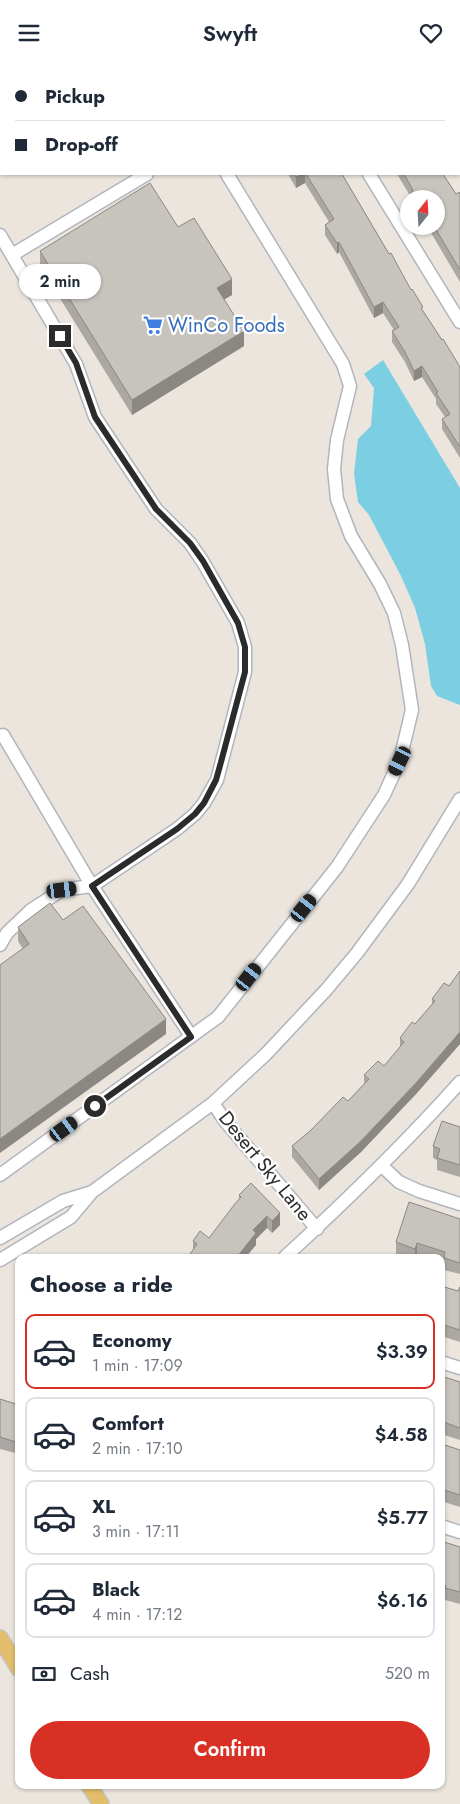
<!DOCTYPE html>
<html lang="en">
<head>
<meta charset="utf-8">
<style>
  body { margin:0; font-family:Jost,sans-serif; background:#f2f2f3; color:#1f2937; height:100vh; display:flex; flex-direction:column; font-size:19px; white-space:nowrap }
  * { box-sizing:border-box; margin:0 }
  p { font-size:16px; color:#747a83 }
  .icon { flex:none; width:28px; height:28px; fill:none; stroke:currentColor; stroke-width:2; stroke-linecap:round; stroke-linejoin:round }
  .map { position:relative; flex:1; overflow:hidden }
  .side { position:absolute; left:15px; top:1189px; width:430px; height:535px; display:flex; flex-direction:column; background:#fff; border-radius:10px; box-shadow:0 1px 4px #0004 }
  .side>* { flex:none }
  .banner { position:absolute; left:0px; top:0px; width:460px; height:110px; box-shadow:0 1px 4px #0004; display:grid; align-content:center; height:110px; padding:0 15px; background:#fff }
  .needle { width:32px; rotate:18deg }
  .buttons { position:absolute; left:400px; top:125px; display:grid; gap:10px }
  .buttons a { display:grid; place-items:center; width:45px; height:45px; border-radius:50%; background:#fff; box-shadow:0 1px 4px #0004; font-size:25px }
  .end { position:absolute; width:22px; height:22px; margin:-11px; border:6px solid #2b2b2b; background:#fff; box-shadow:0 0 0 2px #fff }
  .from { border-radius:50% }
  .bubble { position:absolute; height:35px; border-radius:18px; background:#fff; box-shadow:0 1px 4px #0004; font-size:16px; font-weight:600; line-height:35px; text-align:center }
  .car { position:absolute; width:15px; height:30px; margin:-15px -8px; border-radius:6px; box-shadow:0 0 4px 1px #0007; background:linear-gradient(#222 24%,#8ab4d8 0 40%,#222 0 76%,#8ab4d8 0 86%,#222 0) }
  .banner b { display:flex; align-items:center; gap:18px; height:48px; font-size:19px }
  .banner b+b { border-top:1px solid #e0e1e3 }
  .banner i { width:12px; height:12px; background:#1f2937 }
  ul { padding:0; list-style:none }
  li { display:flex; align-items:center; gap:15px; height:75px; margin:0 10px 8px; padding:0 5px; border:2px solid #e0e1e3; border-radius:10px }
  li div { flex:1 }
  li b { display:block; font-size:19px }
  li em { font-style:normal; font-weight:600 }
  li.current { border-color:#d93025 }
  li>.icon { width:45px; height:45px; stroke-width:1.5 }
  h2 { padding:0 15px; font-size:22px; line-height:60px }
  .pay { display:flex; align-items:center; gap:12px; height:55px; padding:0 15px; font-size:19px }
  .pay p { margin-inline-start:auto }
  .action { display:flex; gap:10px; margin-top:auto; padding:10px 15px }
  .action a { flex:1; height:58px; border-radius:30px; background:#d93025; color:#fff; font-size:20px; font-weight:600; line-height:58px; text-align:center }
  header { display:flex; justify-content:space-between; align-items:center; height:65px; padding:0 15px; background:#fff; font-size:22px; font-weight:600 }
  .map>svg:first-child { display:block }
  .water { fill:#7ccfe2 }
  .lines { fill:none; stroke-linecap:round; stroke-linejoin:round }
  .minor-casing { stroke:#b2b5bd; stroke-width:15 }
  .major-casing { stroke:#c4c4c4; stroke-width:18 }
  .minor { stroke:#fff; stroke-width:12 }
  .major { stroke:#e2be6c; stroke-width:15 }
  .wall { fill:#aba8a3 }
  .shaded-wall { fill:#8b8884 }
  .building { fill:#c7c3bd; stroke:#8b8884 }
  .route { stroke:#2b2b2b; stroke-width:6 }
  .labels { text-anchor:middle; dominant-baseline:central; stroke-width:4.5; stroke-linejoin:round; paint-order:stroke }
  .shop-label { font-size:20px; fill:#366cbe; stroke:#fff; text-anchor:start }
  .street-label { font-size:20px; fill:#2b2b2b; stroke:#fff }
</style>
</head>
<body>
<header><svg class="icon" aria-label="menu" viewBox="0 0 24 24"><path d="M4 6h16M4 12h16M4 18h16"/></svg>Swyft<svg class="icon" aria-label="heart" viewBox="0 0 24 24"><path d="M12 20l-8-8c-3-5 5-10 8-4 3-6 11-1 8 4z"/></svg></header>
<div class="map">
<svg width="460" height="1739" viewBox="0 0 460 1739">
  <rect width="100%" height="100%" fill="#ebe5de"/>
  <path class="water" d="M383,295L460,423V640L437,631L431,621L425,579L415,543L401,511L369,450L358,437L354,409L358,374L371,361L374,323L364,309Z"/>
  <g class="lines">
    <defs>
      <path id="minor" d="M161,0L162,1
        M303,0V1
        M379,0L382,1
        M459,29L460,30
        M369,109L460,257
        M0,170L76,299L95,352L156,444L190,478L203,497L238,558L245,582V607L217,715L204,738L195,749L177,764L92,821L62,825L31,845L7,868L0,880
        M12,190L147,109
        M3,670L92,821L191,971
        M213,1038L225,1056L317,1164
        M382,1101L399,1117L419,1126L460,1139
        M0,1110L218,952L337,802L384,730L400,695L412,645L402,580L394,548L380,519L351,471L337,434L334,404L337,375L350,321L343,299L227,109
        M0,1173L63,1136L92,1127
        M285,1192C346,1136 405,1079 460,1017
        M0,1195L71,1152L92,1127L213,1038L266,989L326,925L357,888L408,819L460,734
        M441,1297L460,1303
        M441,1461L460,1467"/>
      <path id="major" d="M0,1573L19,1604
        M89,1720L101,1739"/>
    </defs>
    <use href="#minor" class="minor-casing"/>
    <use href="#major" class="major-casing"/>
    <use href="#minor" class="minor"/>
    <use href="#major" class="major"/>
  </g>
  <path class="wall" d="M288,109H342L423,246L460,302V393L442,364V354L445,352L436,339V334L422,312L414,316L405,297L392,277V266L394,265L383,248L374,253L339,187L337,189L325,170V160L329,157L305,118L296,123Z
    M397,109H443L456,129L460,130V217L427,161H436V134H412Z
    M178,162L232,230L224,234L244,281L132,350L40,201V186Z
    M63,855L166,969L23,884L18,876V862Z
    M460,906V979L416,1029L361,1087L319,1125L292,1092V1081L348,1036L364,1019V1010L384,1001L400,982V973L415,959L432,939V934L449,921Z
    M460,1062V1112L437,1105V1095L433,1093V1081Z
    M239,1130L280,1160L272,1168L267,1163L256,1174V1180L193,1185V1176L209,1173L239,1135Z
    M460,1154V1209L444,1205V1198L441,1197V1192H426L417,1190L416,1192H407L396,1189V1177Z
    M441,1221L458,1226L460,1222V1277L441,1271Z
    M441,1311L460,1317V1375L441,1369Z
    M0,1334L19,1340V1394L15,1392V1388L0,1384Z
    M441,1382L460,1385V1442L441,1436Z
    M441,1476L460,1482V1539L445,1535V1532L441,1531Z"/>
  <path class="shaded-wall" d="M302,109H305V118L296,123V112Z
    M339,177V187L337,189V178Z
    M232,214V230L217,239V223Z
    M383,237V248L374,253V242Z
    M244,266V281L132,350V335Z
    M422,301V312L414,316V306Z
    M166,954V969L0,1088V1074Z
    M460,967V979L416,1029L361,1087L319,1125V1114Z
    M280,1148V1160L272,1168V1156Z
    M267,1151V1163L256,1174V1180L246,1192H237L253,1165Z
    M417,1178V1190L416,1192H415V1184Z"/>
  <path class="building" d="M240,0H278V1H241Z
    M294,109H302L296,112Z
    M306,109H342L389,189L391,188L411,225L412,224L423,242L421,243L442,275L443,274L460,302V382L442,354L450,349L436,328L438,327L422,301L414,306L405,287L392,266L399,262L383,237L374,242L339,177L337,178L325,160L334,154Z
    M404,109H443L456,129L459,127L460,130V205L434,161H436V134H416L412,126L413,125Z
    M150,118L178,162L194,153L232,214L217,223L244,266L132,335L40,186Z
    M50,838L63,855L83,841L166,954L0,1074V900L29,879L18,862Z
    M460,906V967L416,1018L361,1076L319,1114L292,1081L311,1065L343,1032L348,1036L369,1014L364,1010L378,996L384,1001L404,977L400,973L412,957L415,959L435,936L432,934L444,918L449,921Z
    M442,1056L460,1062V1100L437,1093L440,1084L433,1081Z
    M251,1118L280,1148L272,1156L267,1151L253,1165L256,1168L237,1192H188L197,1179L193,1176L200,1166L209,1173L234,1140L241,1132L239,1130Z
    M409,1137L460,1154V1198L444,1193L445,1187L417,1178L415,1184L396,1177Z
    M441,1221L458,1226L460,1222V1265L441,1259Z
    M441,1311L460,1317V1363L441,1356Z
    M0,1334L19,1340V1382L15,1380L16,1377L0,1372Z
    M445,1380L460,1385V1430L441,1424V1382H444Z
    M441,1476L460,1482V1527L445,1523L446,1521L441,1519Z"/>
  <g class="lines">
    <path class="route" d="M60,271L76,298L95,352L156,444L190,478L203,496L238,558L245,582V607L221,697L216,715L204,738L195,749L177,764L92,821L191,972L95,1041"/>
  </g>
  <defs>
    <symbol id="supermarket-bare" viewBox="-9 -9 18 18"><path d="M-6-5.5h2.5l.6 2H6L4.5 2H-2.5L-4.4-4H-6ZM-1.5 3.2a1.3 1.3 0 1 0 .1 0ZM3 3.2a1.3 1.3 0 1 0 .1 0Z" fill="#3f7fe0" stroke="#fff" stroke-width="2.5" paint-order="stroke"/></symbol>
  </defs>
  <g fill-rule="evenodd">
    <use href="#supermarket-bare" x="139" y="246" width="28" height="28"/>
  </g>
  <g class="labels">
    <g class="shop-label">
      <text x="168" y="260">WinCo Foods</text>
    </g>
    <g class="street-label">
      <text transform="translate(265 1101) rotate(51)">Desert Sky Lane</text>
    </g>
  </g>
</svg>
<div class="buttons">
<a><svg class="needle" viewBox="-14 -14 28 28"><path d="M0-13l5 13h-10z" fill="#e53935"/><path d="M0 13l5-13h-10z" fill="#747a83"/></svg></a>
</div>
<i class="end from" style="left:95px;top:1041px"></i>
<i class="end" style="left:60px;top:271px"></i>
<div class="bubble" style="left:19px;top:199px;width:82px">2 min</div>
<i class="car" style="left:400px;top:696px;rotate:206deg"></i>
<i class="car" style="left:62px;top:825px;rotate:83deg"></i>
<i class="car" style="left:304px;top:843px;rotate:39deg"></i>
<i class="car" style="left:249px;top:912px;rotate:38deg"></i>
<i class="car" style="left:64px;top:1064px;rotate:54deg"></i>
<div class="banner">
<b><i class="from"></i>Pickup</b>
<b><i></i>Drop-off</b>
</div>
<section class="side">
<h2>Choose a ride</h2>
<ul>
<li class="current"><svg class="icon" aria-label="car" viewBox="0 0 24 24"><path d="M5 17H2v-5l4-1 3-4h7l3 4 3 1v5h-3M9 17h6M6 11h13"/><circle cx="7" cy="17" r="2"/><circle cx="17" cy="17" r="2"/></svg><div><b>Economy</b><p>1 min · 17:09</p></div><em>$3.39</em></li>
<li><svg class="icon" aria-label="car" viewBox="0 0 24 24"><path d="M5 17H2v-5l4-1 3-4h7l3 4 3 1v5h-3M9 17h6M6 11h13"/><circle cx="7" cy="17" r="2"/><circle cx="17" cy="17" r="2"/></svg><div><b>Comfort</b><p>2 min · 17:10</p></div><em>$4.58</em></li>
<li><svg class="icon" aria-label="car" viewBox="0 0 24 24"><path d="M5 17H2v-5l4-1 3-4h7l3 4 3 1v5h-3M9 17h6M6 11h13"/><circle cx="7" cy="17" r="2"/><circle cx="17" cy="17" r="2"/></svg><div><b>XL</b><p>3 min · 17:11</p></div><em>$5.77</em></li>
<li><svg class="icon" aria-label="car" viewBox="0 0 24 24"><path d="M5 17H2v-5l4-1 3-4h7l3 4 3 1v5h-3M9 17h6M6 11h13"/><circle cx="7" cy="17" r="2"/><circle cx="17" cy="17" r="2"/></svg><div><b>Black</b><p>4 min · 17:12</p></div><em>$6.16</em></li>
</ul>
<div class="pay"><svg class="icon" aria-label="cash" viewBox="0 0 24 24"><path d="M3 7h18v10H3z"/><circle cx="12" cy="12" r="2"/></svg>Cash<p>520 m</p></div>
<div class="action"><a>Confirm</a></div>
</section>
</div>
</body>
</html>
